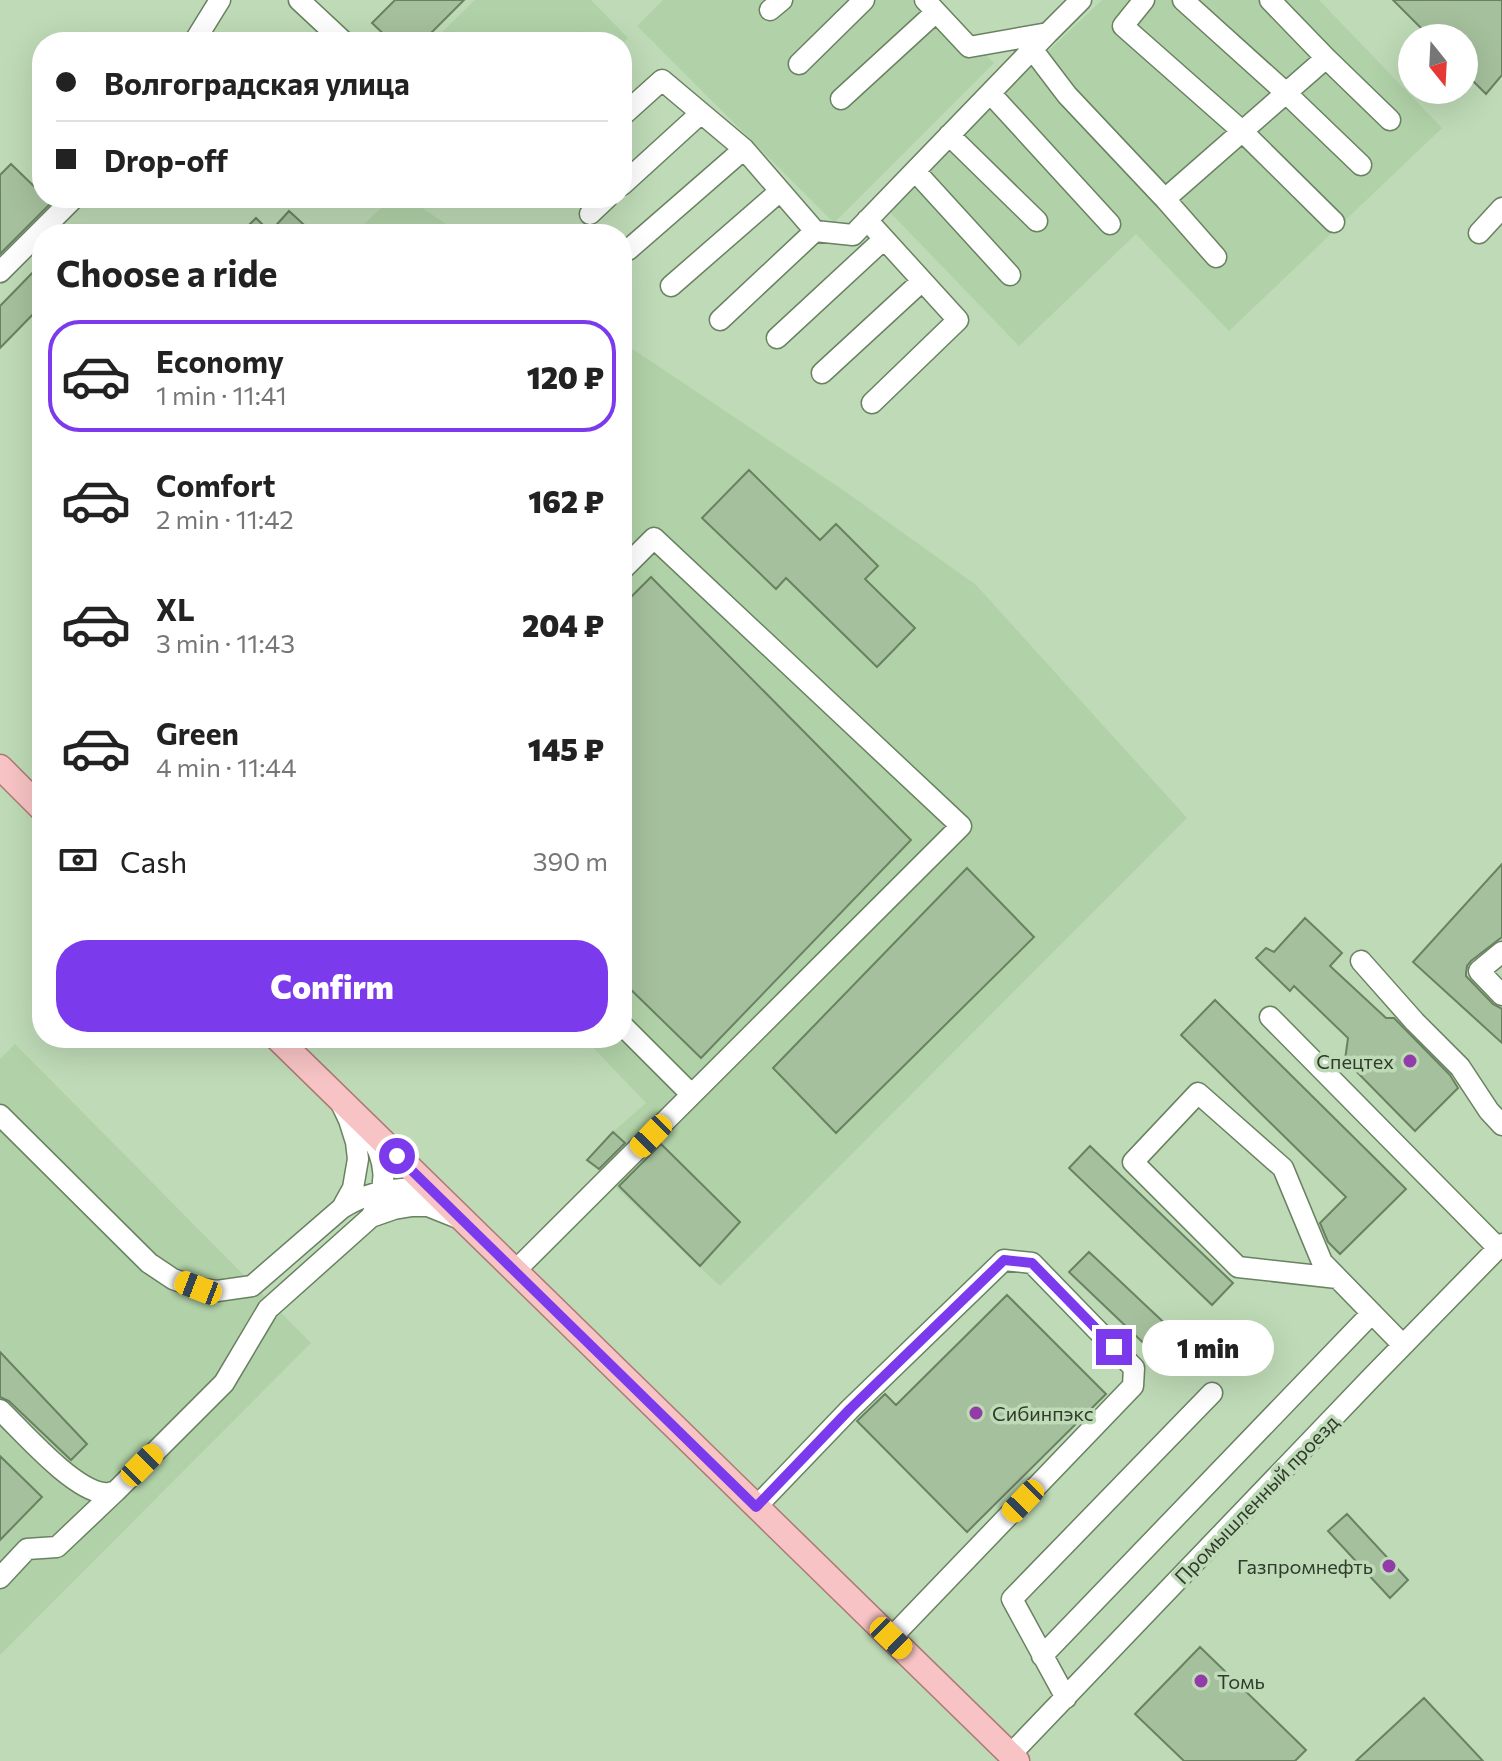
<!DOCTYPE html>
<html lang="en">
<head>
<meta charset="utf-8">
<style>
  body { margin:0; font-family:Commissioner,sans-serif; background:#f6f6f6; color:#222; height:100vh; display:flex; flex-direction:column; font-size:30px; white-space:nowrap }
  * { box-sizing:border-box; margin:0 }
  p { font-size:26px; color:#767676 }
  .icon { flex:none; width:44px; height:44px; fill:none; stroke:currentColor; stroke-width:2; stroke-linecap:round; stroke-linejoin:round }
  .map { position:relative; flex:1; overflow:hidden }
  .side { position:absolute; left:32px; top:224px; width:600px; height:824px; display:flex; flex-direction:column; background:#fff; border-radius:32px; box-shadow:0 8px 32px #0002 }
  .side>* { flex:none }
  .top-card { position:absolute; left:32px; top:32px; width:600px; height:176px; border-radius:32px; box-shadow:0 8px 32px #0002; display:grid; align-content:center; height:176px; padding:0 24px; background:#fff }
  .needle { width:52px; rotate:162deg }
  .fabs { position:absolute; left:1398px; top:24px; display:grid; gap:16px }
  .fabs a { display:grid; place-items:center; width:80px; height:80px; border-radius:50%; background:#fff; box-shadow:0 8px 32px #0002; font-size:40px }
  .end { position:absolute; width:36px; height:36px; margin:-18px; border:10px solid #7c3aed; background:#fff; box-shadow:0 0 0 4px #fff }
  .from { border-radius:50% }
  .bubble { position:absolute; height:56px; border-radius:28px; background:#fff; box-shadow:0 8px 32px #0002; font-size:26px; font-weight:800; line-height:56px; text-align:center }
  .car { position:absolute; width:24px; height:48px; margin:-24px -12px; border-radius:10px; box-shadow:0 0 6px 2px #0007; background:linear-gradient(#f5c518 24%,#345 0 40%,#f5c518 0 76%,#345 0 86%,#f5c518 0) }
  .top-card b { display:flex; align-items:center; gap:28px; height:76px; font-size:30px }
  .top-card b+b { border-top:2px solid #e0e0e0 }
  .top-card i { width:20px; height:20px; background:#222 }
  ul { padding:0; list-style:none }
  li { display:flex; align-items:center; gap:24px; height:112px; margin:0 16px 12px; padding:0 8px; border:4px solid transparent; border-radius:32px }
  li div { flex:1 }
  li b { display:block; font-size:30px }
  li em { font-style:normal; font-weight:800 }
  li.selected { border-color:#7c3aed }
  li>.icon { width:72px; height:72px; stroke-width:1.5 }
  h2 { padding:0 24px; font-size:36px; line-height:96px }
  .pay { display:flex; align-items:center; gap:20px; height:88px; padding:0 24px; font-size:30px }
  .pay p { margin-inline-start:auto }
  .button { display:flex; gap:16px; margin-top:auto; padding:16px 24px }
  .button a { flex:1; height:92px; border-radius:32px; background:#7c3aed; color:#fff; font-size:32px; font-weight:800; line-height:92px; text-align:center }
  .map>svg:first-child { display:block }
  .built { fill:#b1d2a8 }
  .building { fill:#a5c09d; stroke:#698261; stroke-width:2 }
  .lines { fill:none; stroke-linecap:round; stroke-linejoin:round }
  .minor-casing { stroke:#698261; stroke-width:23 }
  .major-casing { stroke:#ad7975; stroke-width:27 }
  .minor { stroke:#fff; stroke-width:20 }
  .major { stroke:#f7c3c4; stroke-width:24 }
  .route { stroke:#7c3aed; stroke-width:10 }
  .poi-dot { fill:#923ca9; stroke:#bedab6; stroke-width:3 }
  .labels { text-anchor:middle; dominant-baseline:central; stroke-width:7; stroke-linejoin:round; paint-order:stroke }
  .poi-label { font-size:20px; fill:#303b2d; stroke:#bedab6; text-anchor:end }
  .street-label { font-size:20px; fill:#303b2d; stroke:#bedab6 }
</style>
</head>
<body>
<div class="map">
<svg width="1502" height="1761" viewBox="0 0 1502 1761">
  <rect width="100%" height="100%" fill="#bedab6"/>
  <path class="built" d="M475,0H591L628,38L622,44V42H432Z
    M663,0H931L994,63L834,223L637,26Z
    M1102,0H1319L1442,128L1229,331L1136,234L1019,346L885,207Z
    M392,198H407L461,234H353Z
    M622,342L843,490L976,585L1187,818L720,1286L587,1160L613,1132L646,1103L584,1038H622Z
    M15,1044L311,1343L0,1655V1059Z"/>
  <path class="building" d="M395,0H464L422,42H392L372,23Z
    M1393,0H1502V75L1486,94L1464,72V38H1431Z
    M11,164L42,194V198H46L51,203L0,254V175Z
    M289,211L314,234H240L256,218L270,232Z
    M42,263V305L0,348V306Z
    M749,470L820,540L836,524L878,566L865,579L915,628L877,667L786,578L776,589L702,518Z
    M651,577L911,840L701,1058L622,981V606Z
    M1502,864V937L1471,961L1467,966L1466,973V976L1493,1004L1502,1009V1043L1413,962Z
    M967,868L1034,937L836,1133L773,1068Z
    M1305,918L1342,953L1330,966L1386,1018H1394L1450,1075L1458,1088L1415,1131L1345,1060L1348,1038L1294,986L1290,991L1256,958L1266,948L1274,952Z
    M1215,1000L1406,1189L1340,1254L1328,1242L1320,1223L1346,1197L1181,1035Z
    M613,1132L625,1143L599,1169L587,1160Z
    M661,1144L740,1222L700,1266L619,1186Z
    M1090,1146L1233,1283L1212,1305L1069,1168Z
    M1089,1252L1174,1332L1154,1353L1069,1272Z
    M1007,1295L1106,1394L967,1532L857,1421L885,1394L896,1405Z
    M0,1352L87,1444L71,1460L9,1401L0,1397Z
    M0,1456L42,1497L0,1540Z
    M1347,1514L1408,1580L1390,1598L1328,1531Z
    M1200,1647L1306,1750L1295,1761H1184L1135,1714Z
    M1424,1698L1483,1761H1356Z"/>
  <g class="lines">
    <defs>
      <path id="minor" d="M299,0L344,42
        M925,0L969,47L1048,33L1081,0
        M1144,0L1123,26L1242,131L1334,222
        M1183,0L1286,93L1361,165
        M1270,0L1326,58
        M770,10L782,0
        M194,42L220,0
        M1032,49L1067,95L1165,199L1326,58L1390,120
        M799,64L864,0
        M990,93L1110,224
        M841,99L936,12
        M622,116L662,80L744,149L815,231L853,235L1048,33
        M949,135L1037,221
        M915,171L1010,275
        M622,185L701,113
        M1165,199L1216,257
        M590,214L607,198
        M867,220L958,320L872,403
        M1479,233L1502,208
        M628,250L744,149
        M0,272L74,198
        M671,286L780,191
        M720,320L815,231
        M777,338L884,239
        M822,373L922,281
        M1502,952L1479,971L1502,995
        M1361,961L1415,1022L1460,1067L1489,1111L1502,1125
        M1270,1017L1498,1248
        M622,1025L691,1094
        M0,1115L149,1263L173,1279L198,1288L217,1291L252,1286L342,1208L353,1188L358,1159L356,1142L349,1120L341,1103
        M368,1131C387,1161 389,1185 371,1217
        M342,1208C369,1191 400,1186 432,1190
        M515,1271L961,826L654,538L622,570
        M1337,1278L1238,1267L1133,1162L1198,1093L1283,1168L1322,1262L1403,1345
        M0,1410C23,1432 73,1490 104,1493C109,1494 112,1492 116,1491L224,1383L268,1309L371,1217L394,1209L412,1206H428L458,1218
        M756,1507L850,1409L1004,1260L1032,1263L1134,1368L1133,1386L891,1638
        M0,1578L27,1549L57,1547L116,1491
        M1042,1656L1372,1313
        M1066,1698L1012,1599L1212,1393
        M1010,1755L1372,1377L1502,1244"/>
      <path id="major" d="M0,767L42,809
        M277,1038L1017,1761"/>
    </defs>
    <use href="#minor" class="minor-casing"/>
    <use href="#major" class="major-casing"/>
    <use href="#minor" class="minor"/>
    <use href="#major" class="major"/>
  </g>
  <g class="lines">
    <path class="route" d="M397,1156L756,1507L850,1409L1004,1260L1032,1263L1114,1347"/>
  </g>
  <g class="poi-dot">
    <circle cx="1410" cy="1061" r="8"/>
    <circle cx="976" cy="1413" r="8"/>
    <circle cx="1389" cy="1566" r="8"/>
    <circle cx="1201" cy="1681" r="8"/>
  </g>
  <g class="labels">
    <g class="poi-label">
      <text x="1394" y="1061">Спецтех</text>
      <text x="992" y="1413" text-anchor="start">Сибинпэкс</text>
      <text x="1373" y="1566">Газпромнефть</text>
      <text x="1217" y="1681" text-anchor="start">Томь</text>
    </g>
    <g class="street-label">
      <text transform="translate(1256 1499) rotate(-46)">Промышленный проезд</text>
    </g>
  </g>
</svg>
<div class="fabs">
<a><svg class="needle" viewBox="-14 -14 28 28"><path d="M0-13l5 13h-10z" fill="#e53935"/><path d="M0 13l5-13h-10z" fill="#767676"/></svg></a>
</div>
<i class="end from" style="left:397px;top:1156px"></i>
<i class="end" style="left:1114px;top:1347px"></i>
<div class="bubble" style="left:1142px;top:1320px;width:132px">1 min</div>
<i class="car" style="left:651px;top:1136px;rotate:224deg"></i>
<i class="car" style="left:198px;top:1288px;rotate:291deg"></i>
<i class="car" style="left:142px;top:1465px;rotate:45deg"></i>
<i class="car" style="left:1023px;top:1501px;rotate:224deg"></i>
<i class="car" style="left:891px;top:1638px;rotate:134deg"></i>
<div class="top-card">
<b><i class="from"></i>Волгоградская улица</b>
<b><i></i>Drop-off</b>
</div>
<section class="side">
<h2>Choose a ride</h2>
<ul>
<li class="selected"><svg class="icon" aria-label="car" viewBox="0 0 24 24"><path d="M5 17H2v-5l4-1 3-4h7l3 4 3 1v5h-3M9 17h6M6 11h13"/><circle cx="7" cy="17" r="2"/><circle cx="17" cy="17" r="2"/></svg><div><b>Economy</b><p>1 min · 11:41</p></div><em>120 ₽</em></li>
<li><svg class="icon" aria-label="car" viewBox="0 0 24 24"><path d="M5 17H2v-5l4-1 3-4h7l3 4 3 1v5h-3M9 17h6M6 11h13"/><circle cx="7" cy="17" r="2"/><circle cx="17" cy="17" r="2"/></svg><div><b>Comfort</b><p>2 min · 11:42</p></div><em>162 ₽</em></li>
<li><svg class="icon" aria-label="car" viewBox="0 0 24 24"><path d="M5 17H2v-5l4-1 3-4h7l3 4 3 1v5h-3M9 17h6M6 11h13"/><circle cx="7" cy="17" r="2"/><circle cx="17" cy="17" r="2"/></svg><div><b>XL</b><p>3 min · 11:43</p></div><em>204 ₽</em></li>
<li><svg class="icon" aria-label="car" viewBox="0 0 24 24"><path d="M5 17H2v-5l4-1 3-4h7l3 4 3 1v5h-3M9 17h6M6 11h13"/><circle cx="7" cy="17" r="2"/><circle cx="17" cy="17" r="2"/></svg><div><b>Green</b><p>4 min · 11:44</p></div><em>145 ₽</em></li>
</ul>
<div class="pay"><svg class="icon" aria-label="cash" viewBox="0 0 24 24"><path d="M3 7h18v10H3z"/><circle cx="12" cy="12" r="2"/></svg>Cash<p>390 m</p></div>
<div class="button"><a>Confirm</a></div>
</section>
</div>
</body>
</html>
